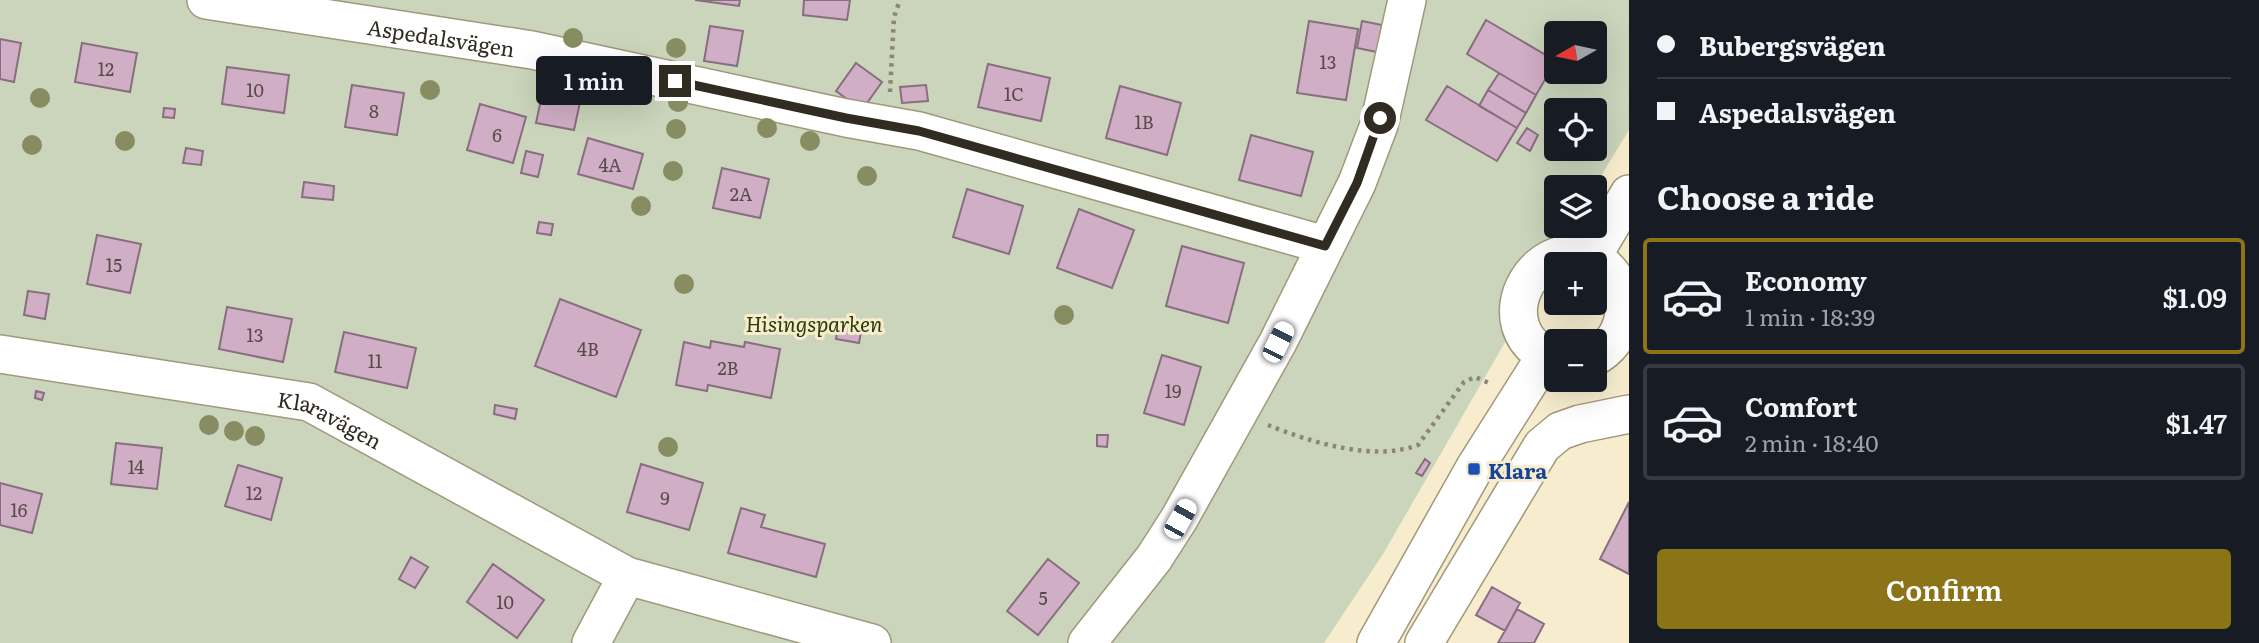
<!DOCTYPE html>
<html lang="en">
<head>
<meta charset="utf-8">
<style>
  body { margin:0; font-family:Literata,serif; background:#242831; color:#f1f3f6; height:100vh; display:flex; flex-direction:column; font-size:26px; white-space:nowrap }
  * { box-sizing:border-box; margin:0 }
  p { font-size:23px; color:#9ea1a6 }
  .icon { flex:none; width:38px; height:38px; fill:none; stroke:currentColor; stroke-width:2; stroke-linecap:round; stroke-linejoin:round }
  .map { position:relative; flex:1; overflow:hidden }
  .side { display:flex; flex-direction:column; background:#171b24; width:630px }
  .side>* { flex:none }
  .banner { display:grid; align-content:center; height:154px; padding:0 28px; background:#171b24 }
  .needle { width:46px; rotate:261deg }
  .tools { position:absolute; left:1544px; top:21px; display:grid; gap:14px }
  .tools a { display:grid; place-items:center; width:63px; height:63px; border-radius:7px; background:#171b24; box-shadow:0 7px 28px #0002; font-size:35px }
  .end { position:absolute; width:32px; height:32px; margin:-16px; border:9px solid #302c21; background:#fff; box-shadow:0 0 0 4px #fff }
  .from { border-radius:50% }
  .bubble { position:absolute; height:49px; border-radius:7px; background:#171b24; box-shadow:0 7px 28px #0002; font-size:23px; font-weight:600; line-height:49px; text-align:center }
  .car { position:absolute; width:21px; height:42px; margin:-21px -10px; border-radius:9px; box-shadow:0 0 5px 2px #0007; background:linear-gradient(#fff 24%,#345 0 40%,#fff 0 76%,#345 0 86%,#fff 0) }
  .banner b { display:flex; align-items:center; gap:24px; height:66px; font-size:26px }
  .banner b+b { border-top:2px solid #363941 }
  .banner i { width:18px; height:18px; background:#f1f3f6 }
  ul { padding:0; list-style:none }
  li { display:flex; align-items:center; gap:21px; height:116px; margin:0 14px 10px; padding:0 14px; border:4px solid #363941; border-radius:7px }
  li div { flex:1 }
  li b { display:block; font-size:26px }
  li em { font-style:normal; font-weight:600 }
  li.on { border-color:#8a7417 }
  li>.icon { width:63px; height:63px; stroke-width:1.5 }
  h2 { padding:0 28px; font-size:32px; line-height:84px }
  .cta { display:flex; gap:14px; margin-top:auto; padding:14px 28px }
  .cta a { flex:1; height:80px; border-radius:7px; background:#8a7417; color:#fff; font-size:28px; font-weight:600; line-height:80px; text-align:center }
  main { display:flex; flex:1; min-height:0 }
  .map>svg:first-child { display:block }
  .green { fill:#cad5bc; fill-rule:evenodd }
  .building { fill:#d0aec5; stroke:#886e7f; stroke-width:2 }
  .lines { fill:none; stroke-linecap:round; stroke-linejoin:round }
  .minor-casing { stroke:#a1987b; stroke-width:40 }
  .path { stroke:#8d8672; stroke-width:4.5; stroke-dasharray:3.5 5; stroke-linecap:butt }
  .minor { stroke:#fff; stroke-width:37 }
  .tree { fill:#878c61 }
  .route { stroke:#302c21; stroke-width:9 }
  .transit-dot { fill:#1a4fb4; stroke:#f7edce; stroke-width:2.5 }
  .labels { text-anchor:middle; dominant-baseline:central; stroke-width:6; stroke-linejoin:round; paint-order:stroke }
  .number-label { font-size:18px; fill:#584c4a }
  .street-label { font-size:21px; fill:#302c21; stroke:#f7edce }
  .park-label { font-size:21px; font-style:italic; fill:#2b3d07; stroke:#f7edce }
  .transit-label { font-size:21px; font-weight:bold; fill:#164399; stroke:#f7edce; text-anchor:start }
</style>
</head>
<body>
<main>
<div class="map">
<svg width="1629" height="643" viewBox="0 0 1629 643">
  <rect width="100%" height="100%" fill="#f7edce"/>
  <path class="green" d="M0,0H1629V130L1594,187H1556V226H1572L1383,554L1324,643H0ZM1556,33H1594V72H1556ZM1556,110H1594V149H1556Z"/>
  <path class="building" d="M695,0H740L739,6Z
    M804,0H850L847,20L803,15Z
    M1486,20L1556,61L1536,95L1467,54Z
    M1309,21L1358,29L1346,100L1297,93Z
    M1362,21L1382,25L1377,52L1357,48Z
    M710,26L743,31L737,66L704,61Z
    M0,39L21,43L14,82L0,79Z
    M82,43L137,53L130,92L75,82Z
    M856,63L882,82L862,110L836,91Z
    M988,64L1050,78L1041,121L978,107Z
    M227,67L289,75L284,113L222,104Z
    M547,71L585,79L574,130L536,123Z
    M1499,73L1536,95L1526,113L1488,90Z
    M352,85L404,93L397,135L345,127Z
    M926,85L928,101L902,103L900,87Z
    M1120,86L1181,103L1167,155L1106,138Z
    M1447,86L1517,128L1497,161L1426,120Z
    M1488,90L1526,113L1517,128L1479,106Z
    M480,104L526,117L513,163L467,150Z
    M164,108L175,109L174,118L163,117Z
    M1527,128L1538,135L1530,151L1517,143Z
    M1251,135L1313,152L1301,196L1239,180Z
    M588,138L643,154L633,189L578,174Z
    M186,148L203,151L201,165L183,163Z
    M526,151L543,155L538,177L521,173Z
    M722,168L769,179L760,218L713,208Z
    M304,182L334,186L333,200L302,197Z
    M967,189L1023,206L1009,254L953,237Z
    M1079,209L1134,230L1112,288L1057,268Z
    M539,222L553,224L551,235L537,233Z
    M97,235L141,244L130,293L87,284Z
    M1182,246L1244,263L1228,323L1166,306Z
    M28,291L49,294L45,319L24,315Z
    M560,299L641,330L616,397L535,366Z
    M227,307L292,319L283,362L219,349Z
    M839,322L862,326L859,343L836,339Z
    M344,332L416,348L407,388L335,372Z
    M711,341L744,347L745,342L780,349L771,398L708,385L707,391L676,385L684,342L710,348Z
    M1162,355L1201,367L1184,425L1144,413Z
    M36,391L44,393L42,400L35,398Z
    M495,405L517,409L515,419L494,414Z
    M1097,435H1108L1107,447L1097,446Z
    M116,443L162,448L157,489L111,484Z
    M1425,459L1430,463L1422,476L1416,473Z
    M641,464L703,483L689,530L627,512Z
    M238,465L282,478L271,520L225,506Z
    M0,483L42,494L32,533L0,525Z
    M1629,502V574L1600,559Z
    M741,508L765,515L761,527L825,544L816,577L728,553Z
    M411,557L428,567L415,588L399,579Z
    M1048,559L1079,583L1038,635L1007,611Z
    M493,564L544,600L517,638L467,602Z
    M1492,587L1520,603L1505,631L1476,615Z
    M1517,609L1544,624L1534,643H1498Z"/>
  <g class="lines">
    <defs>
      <g id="minor">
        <path id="s1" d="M206,0L532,50L846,118L919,131L1325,245"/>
        <path d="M1591,259L1629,194"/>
        <path id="s2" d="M0,354L309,402L627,576L872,643"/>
        <path d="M1556,360C1474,329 1543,216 1605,267C1617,278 1624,293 1624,309C1624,329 1612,348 1594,357"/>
        <path d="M591,643L627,576"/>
        <path d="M1087,643L1154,558L1179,519L1278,342L1357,183L1379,125L1407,0"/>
        <path d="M1376,643L1474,469L1546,355"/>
        <path d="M1424,643L1542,446L1560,431L1580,424L1629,414"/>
      </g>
    </defs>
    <use href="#minor" class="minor-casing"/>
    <path class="path" d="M890,92L894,17L900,0
      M1268,425C1310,442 1374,462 1418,445L1464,382L1475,377L1489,383"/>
    <use href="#minor" class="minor"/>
  </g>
  <g class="tree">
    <circle cx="573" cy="38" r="10"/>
    <circle cx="676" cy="48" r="10"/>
    <circle cx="430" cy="90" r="10"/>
    <circle cx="40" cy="98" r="10"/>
    <circle cx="678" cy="102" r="10"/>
    <circle cx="767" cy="128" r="10"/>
    <circle cx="676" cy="129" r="10"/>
    <circle cx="125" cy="141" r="10"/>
    <circle cx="810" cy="141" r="10"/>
    <circle cx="32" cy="145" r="10"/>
    <circle cx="673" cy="171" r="10"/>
    <circle cx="867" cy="176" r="10"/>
    <circle cx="641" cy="206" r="10"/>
    <circle cx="684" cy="284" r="10"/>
    <circle cx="1064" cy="315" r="10"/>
    <circle cx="209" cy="425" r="10"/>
    <circle cx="234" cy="431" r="10"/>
    <circle cx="255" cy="436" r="10"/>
    <circle cx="668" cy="447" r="10"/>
  </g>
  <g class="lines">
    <path class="route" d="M675,81L846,118L919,131L1325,246L1357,183L1380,118"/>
  </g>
  <rect class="transit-dot" x="1467" y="462" width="14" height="14" rx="3.5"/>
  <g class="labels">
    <g class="number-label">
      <text x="1328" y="61">13</text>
      <text x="106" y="68">12</text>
      <text x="255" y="89">10</text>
      <text x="1014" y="93">1C</text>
      <text x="374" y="110">8</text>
      <text x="1144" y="121">1B</text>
      <text x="497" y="134">6</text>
      <text x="610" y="164">4A</text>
      <text x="741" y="193">2A</text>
      <text x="114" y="264">15</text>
      <text x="255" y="334">13</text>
      <text x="588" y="348">4B</text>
      <text x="375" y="360">11</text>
      <text x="728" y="367">2B</text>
      <text x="1173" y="390">19</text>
      <text x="136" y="466">14</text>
      <text x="254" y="492">12</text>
      <text x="665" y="497">9</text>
      <text x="19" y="509">16</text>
      <text x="1043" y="597">5</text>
      <text x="505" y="601">10</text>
    </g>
    <g class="street-label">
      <text stroke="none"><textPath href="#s1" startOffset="238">Aspedalsvägen</textPath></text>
      <text stroke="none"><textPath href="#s2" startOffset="338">Klaravägen</textPath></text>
    </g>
    <g class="park-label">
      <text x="814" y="322">Hisingsparken</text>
    </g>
    <g class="transit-label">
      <text x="1488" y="469">Klara</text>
    </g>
  </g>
</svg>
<div class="tools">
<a><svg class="needle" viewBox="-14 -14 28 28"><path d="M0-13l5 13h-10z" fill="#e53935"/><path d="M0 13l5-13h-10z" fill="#9ea1a6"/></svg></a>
<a><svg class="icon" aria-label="locate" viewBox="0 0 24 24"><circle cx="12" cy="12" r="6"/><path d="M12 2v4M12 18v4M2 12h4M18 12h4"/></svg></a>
<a><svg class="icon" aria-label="layers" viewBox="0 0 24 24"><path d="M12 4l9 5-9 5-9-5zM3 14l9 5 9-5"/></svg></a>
<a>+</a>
<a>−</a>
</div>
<i class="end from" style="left:1380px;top:118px"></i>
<i class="end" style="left:675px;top:81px"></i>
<div class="bubble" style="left:536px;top:56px;width:116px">1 min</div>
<i class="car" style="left:1278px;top:342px;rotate:26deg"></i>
<i class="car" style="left:1180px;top:519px;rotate:29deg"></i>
</div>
<section class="side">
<div class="banner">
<b><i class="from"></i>Bubergsvägen</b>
<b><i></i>Aspedalsvägen</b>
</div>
<h2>Choose a ride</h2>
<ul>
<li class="on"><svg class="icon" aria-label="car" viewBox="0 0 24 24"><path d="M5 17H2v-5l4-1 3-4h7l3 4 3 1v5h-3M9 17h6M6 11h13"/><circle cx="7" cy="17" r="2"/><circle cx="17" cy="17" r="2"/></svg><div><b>Economy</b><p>1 min · 18:39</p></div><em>$1.09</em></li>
<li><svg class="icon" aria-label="car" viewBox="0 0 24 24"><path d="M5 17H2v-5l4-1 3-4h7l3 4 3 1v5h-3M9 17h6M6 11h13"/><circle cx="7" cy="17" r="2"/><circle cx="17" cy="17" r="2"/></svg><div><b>Comfort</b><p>2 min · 18:40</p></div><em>$1.47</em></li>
</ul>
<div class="cta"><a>Confirm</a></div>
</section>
</main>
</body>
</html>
